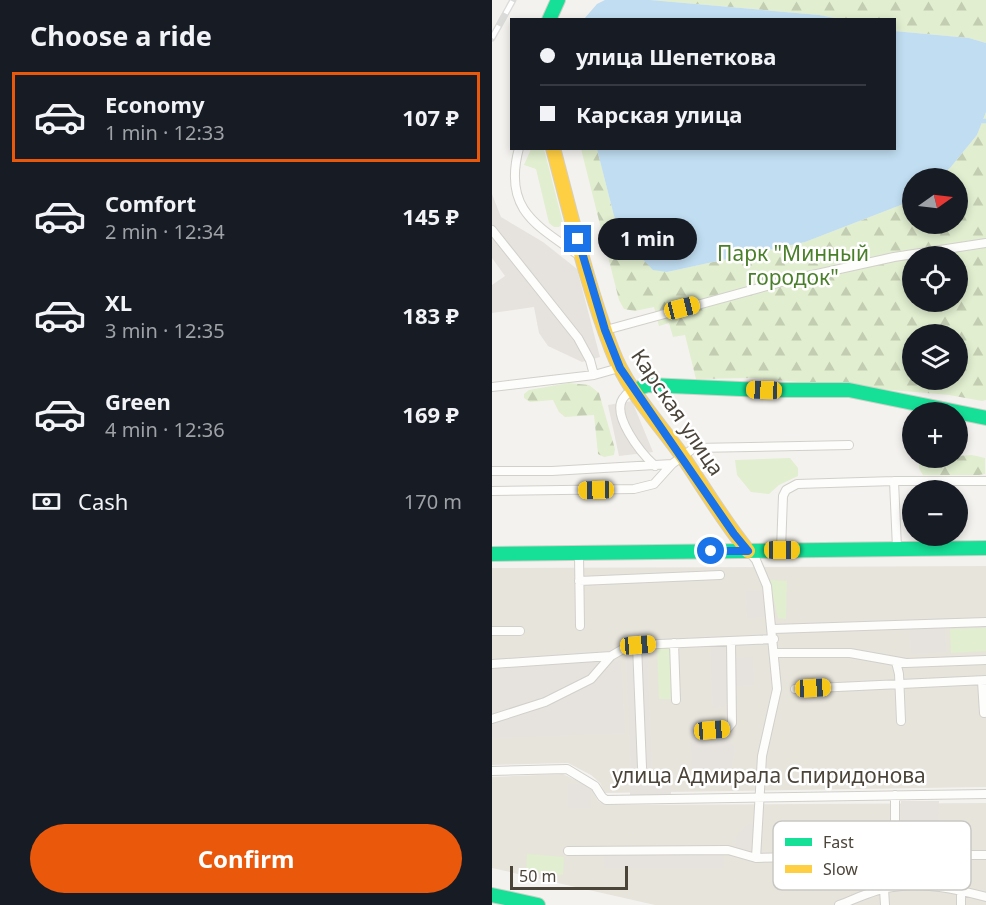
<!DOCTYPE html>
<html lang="en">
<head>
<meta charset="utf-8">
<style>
  body { margin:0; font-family:"Noto Sans",sans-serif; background:#20242c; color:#f1f3f6; height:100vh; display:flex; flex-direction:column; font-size:22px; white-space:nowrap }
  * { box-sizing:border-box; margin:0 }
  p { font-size:20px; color:#9ea1a6 }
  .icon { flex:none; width:33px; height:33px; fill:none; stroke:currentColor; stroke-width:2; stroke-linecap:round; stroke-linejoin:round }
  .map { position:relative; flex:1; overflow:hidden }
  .drawer { display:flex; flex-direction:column; background:#171b24; width:492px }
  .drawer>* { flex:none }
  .hud { position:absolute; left:18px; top:18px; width:386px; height:132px; border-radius:0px; box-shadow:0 3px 9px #0003; display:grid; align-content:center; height:132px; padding:0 30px; background:#171b24 }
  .needle { width:39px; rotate:76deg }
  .fabs { position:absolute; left:410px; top:168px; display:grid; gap:12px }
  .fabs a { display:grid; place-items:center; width:66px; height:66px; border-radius:50%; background:#171b24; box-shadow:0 3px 9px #0003; font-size:30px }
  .scale { position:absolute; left:18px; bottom:15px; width:118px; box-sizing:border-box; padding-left:6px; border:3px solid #4b4439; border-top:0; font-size:16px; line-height:21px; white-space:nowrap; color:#4b4439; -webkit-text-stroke:4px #fff; paint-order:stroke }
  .end { position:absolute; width:27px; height:27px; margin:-14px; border:8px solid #1a73e8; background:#fff; box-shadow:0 0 0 3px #fff }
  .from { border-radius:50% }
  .bubble { position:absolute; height:42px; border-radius:21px; background:#171b24; box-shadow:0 3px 9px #0003; font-size:20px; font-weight:700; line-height:42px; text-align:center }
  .car { position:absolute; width:18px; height:36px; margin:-18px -9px; border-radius:8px; box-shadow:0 0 4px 2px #0007; background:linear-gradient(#f5c518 24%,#345 0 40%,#f5c518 0 76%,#345 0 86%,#f5c518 0) }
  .hud b { display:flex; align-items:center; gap:21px; height:57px; font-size:22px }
  .hud b+b { border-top:2px solid #363941 }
  .hud i { width:15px; height:15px; background:#f1f3f6 }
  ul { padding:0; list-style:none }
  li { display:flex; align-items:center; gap:18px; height:90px; margin:0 12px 9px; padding:0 18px; border:3px solid transparent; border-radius:0px }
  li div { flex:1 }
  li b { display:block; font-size:22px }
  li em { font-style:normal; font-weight:700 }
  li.on { border-color:#ea580c }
  li>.icon { width:54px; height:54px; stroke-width:1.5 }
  h2 { padding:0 30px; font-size:27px; line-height:72px }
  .pay { display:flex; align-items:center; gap:15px; height:66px; padding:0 30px; font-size:22px }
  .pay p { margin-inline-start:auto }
  .cta { display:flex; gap:12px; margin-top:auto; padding:12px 30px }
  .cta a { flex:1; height:69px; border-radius:36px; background:#ea580c; color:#fff; font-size:24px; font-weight:700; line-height:69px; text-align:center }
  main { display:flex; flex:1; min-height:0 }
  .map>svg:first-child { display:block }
  .residential { fill:#e7e4dc }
  .green { fill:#e1eecf }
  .forest { fill:url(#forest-firs); fill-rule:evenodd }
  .parking { fill:#e6e3df }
  .water { fill:#c0ddf1 }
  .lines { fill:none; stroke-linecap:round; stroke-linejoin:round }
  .stream { stroke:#c0ddf1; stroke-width:4.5 }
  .lane-casing { stroke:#d2d0cb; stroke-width:10 }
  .fast-casing { stroke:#d3cfc5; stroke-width:16 }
  .slow-casing { stroke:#d3cfc5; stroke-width:16 }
  .lane { stroke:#fdfdfc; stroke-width:8 }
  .fast { stroke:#16e098; stroke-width:14 }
  .slow { stroke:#ffcf43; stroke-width:14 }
  .rail-casing { stroke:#dbdbda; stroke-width:7 }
  .rail { stroke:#fff; stroke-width:4.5; stroke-dasharray:14; stroke-linecap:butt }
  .route { stroke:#1a73e8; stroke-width:8 }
  .labels { text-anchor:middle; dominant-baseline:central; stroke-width:5; stroke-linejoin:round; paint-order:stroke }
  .park-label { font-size:21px; fill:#4a7f2a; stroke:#fff }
  .street-label { font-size:21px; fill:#4b4439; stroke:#fff }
  .key { fill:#fff; stroke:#c9c7c4; stroke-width:1.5 }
  .key-label { font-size:16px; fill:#4b4439 }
</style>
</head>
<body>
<main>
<section class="drawer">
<h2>Choose a ride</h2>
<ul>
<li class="on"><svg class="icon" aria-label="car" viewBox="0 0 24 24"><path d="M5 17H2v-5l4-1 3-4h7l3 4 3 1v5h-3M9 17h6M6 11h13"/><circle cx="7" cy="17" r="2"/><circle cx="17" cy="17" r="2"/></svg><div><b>Economy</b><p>1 min · 12:33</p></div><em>107 ₽</em></li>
<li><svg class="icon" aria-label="car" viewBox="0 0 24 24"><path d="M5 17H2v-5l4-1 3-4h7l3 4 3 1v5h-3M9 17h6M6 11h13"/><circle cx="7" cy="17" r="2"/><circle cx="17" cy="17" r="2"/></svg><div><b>Comfort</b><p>2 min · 12:34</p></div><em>145 ₽</em></li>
<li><svg class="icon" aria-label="car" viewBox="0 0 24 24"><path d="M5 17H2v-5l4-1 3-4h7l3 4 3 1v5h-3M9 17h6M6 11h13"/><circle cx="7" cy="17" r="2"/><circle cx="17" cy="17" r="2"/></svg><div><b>XL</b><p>3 min · 12:35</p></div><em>183 ₽</em></li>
<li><svg class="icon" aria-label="car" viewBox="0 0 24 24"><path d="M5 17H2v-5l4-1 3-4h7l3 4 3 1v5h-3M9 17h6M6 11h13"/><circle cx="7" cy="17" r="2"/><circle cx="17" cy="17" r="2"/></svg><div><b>Green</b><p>4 min · 12:36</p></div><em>169 ₽</em></li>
</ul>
<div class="pay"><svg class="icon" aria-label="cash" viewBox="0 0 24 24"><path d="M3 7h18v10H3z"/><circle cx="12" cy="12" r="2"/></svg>Cash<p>170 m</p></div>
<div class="cta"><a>Confirm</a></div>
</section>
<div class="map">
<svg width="494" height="905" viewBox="0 0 494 905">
  <defs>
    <pattern id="forest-firs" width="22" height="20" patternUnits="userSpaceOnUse" patternTransform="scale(1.5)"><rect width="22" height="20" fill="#e1eecf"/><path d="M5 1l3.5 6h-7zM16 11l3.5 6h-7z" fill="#c3cdb2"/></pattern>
  </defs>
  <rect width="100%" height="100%" fill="#f4f2ee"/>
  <path class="residential" d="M494,566V787L113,793L108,783L99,775L76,763L0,765V568Z
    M71,774L92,784L100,790L106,801L113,805L494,803V905H163L0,868V777Z"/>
  <path class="green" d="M39,149H52L71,223L67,227H62L57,223L44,169L32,165Z
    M298,458L306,468V476L287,485L277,494L259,492L245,475L243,460Z
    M277,580L295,581L294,619L286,618Z
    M494,628V651L459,653L458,629Z
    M165,648H179L181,699H167Z
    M35,854L72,857L71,875L34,872Z"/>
  <path class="forest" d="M158,0H494V43L477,38L402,31V20L348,19L327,15Z
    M494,112V400L490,401L457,395L261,378L204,379L193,335L181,337L177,323L167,326L162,307L143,311L132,309L127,300L89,149H105L122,216L175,272L313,242L414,203L420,199V224H465V178H445L458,168L485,135ZM420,256H465V302H420ZM420,334H465V380H420Z
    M77,383L97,385L107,393L123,449L122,455L112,457L106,454L102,415L73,417L67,412L61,400L38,402L32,398V394L37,390Z
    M480,455L493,458V474L487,475H431C426,468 425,463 431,458Z"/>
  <path class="parking" d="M0,194L9,217L51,242L85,269L108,357L90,362L56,346L47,333L42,307L0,313V285L13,276L0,258Z
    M140,401L161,452L127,456L116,405Z
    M272,590L273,617L255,618L254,591Z
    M453,627L454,652L419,654L418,629Z
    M218,644H233L236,700L231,707L225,708H221Z
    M134,651H155L160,773L139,774Z
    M261,657L262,685L244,686L243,658Z
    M129,660L133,733L0,738V669Z
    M227,721L243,750L239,769L200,770L198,722Z
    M76,784H99V808H76Z
    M138,785H179V796H138Z
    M409,801H447L446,835H408Z
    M257,823L262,824L261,853L244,848L243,838Z
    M232,855V868H112V856Z"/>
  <path class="water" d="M113,0H158L327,15L348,19H92L105,4Z
    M402,31L477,38L494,43V112L485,135L458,168L445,178H420V199L414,203L313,242L175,272L161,270L139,247L122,216L105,149L402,148Z"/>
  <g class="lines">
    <path class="stream" d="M490,121H494"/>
    <defs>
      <path id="lane" d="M27,148C11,208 42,224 85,254
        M0,230L86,338L98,360L102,375
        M114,330L293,281L402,257L494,243
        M0,387L102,375L127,368
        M141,391C138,392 135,393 133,396C116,413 150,454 163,466
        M0,471H60L180,464
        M402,481L405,548
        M0,491L142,489L162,484L180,464L202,448L357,445
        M289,550L291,496L294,490L305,484L402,481H494
        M259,554L264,560L275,586L285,689L270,756L264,858
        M87,555L88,626
        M87,581L228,575
        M281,629L494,622
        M0,631H28
        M182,643L184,700
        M145,645L150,767
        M283,653H358L414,663L494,660
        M404,662L407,674L409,721
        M0,664L119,656L131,649L145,645L282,639
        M490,681L492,713
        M303,689L494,680
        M0,719L53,702L99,679L119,656
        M206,732L235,729L240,723L239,641
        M0,771L75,769L103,786L110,797L114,800L494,794
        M76,851L236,850L264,858L395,855L403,850V795
        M459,855H494
        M392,889L393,905
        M469,890V905
        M347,905C364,899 382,889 401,887C432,882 464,889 494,897"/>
      <path id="fast" d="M57,20L66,0
        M142,390L156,385L272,390H357L494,418
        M0,554L494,548
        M0,895L46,905"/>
      <path id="slow" d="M61,148C79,215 95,285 120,350C135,390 167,423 191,457C212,488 232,522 256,551"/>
    </defs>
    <use href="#lane" class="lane-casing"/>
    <use href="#fast" class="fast-casing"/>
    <use href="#slow" class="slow-casing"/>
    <use href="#lane" class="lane"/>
    <use href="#fast" class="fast"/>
    <use href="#slow" class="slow"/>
    <defs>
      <path id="rail" d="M0,38L21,0"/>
    </defs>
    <use href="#rail" class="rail-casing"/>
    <use href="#rail" class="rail"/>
  </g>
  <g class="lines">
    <path class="route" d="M86,239L113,330L128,368L242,534L256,551H219"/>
  </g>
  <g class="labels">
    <g class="park-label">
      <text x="301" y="253">Парк "Минный<tspan x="301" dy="24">городок"</tspan></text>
    </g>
    <g class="street-label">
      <text transform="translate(186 412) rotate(56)">Карская улица</text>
      <text x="277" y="775">улица Адмирала Спиридонова</text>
    </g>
  </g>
  <rect x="281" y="821" width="198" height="69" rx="9" class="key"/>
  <rect x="293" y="838" width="27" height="8" fill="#16e098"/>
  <rect x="293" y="865" width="27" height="8" fill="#ffcf43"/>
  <g class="key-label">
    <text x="331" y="848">Fast</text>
    <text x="331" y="875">Slow</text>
  </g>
</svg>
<div class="fabs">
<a><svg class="needle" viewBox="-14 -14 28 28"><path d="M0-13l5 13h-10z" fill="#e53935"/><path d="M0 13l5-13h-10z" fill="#9ea1a6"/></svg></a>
<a><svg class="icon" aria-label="locate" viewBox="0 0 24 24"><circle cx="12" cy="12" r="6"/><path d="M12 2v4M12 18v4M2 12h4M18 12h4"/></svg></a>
<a><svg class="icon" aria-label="layers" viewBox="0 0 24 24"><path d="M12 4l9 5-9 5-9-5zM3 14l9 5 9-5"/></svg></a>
<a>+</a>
<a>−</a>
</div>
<div class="scale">50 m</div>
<i class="end from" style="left:219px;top:551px"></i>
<i class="end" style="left:86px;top:239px"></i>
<div class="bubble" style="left:106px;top:218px;width:99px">1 min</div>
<i class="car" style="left:190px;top:308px;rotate:76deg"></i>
<i class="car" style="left:272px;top:390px;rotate:272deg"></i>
<i class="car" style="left:104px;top:490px;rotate:269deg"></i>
<i class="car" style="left:290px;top:550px;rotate:90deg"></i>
<i class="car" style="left:146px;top:645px;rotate:85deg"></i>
<i class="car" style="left:321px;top:688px;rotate:87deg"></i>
<i class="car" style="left:220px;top:730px;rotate:85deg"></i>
<div class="hud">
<b><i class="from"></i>улица Шепеткова</b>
<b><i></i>Карская улица</b>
</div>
</div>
</main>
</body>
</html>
